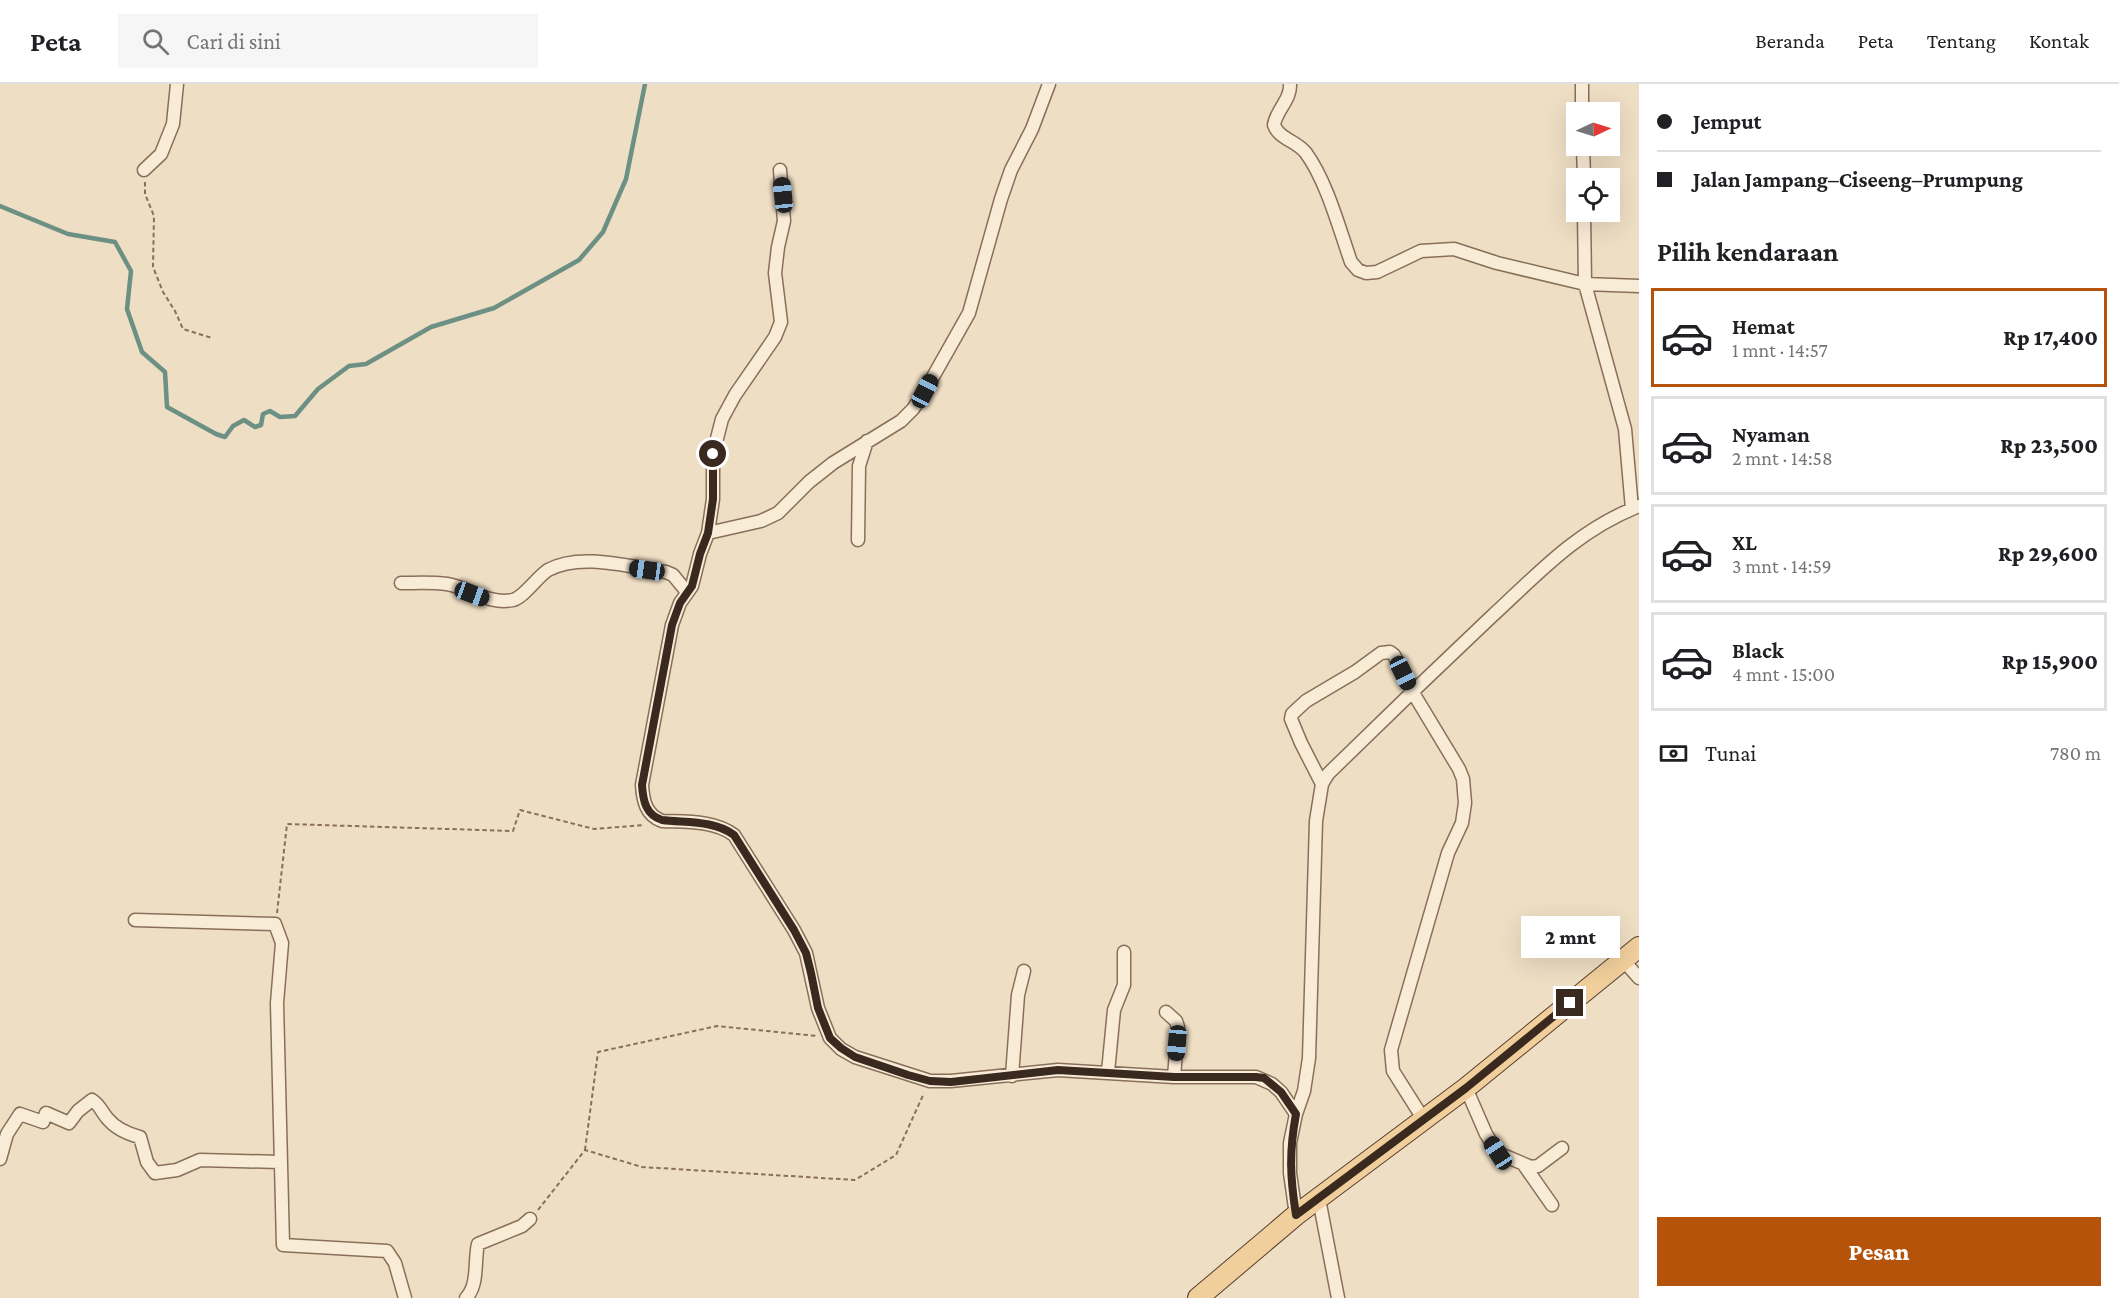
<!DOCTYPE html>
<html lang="id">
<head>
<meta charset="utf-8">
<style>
  body { margin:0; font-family:"Crimson Pro",serif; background:#f6f6f6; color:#202124; height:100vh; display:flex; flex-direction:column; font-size:22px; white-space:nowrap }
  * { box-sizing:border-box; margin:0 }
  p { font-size:20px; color:#757577 }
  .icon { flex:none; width:33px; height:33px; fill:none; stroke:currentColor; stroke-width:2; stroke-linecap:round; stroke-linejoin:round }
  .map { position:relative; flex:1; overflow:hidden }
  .panel { display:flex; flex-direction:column; background:#fff; width:480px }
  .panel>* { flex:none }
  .guide { display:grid; align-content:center; height:132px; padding:0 18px; background:#fff }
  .needle { width:39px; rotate:86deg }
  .buttons { position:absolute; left:1566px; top:18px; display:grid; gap:12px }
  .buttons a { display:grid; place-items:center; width:54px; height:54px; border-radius:0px; background:#fff; box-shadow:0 6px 24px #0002; font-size:30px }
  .end { position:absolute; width:27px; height:27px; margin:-14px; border:8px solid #39291e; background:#fff; box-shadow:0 0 0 3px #fff }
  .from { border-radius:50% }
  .bubble { position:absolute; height:42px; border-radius:0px; background:#fff; box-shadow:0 6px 24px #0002; font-size:20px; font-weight:800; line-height:42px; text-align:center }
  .car { position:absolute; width:18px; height:36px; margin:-18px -9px; border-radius:8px; box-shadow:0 0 4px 2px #0007; background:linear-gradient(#222 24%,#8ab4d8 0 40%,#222 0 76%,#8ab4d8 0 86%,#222 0) }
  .guide b { display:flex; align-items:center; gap:21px; height:57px; font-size:22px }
  .guide b+b { border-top:2px solid #e0e0e0 }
  .guide i { width:15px; height:15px; background:#202124 }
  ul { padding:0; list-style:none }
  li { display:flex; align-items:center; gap:18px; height:99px; margin:0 12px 9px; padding:0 6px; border:3px solid #e0e0e0; border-radius:0px }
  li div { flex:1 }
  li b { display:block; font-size:22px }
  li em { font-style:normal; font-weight:800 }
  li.active { border-color:#b45309 }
  li>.icon { width:54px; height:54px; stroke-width:1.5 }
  h2 { padding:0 18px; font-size:27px; line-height:72px }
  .pay { display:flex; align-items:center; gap:15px; height:66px; padding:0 18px; font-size:22px }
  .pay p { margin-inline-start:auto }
  .cta { display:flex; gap:12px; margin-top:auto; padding:12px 18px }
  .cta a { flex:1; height:69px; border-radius:0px; background:#b45309; color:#fff; font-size:24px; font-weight:800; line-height:69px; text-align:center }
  header { display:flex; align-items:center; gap:36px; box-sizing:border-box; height:84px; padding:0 30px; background:#fff; border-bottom:2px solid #e0e0e0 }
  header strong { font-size:28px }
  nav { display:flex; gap:33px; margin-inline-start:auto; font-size:21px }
  .search { width:420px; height:54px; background:#f6f6f6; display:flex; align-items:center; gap:15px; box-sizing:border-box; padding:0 21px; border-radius:0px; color:#757577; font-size:22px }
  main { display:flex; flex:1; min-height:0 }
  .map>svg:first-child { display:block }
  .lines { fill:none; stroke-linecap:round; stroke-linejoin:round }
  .stream { stroke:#6d9084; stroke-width:4.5 }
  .street-casing { stroke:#896f5a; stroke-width:15 }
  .primary-casing { stroke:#573e2f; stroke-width:22 }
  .path { stroke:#896f5a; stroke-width:2; stroke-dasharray:4.5 3; stroke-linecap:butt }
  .street { stroke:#f9ecd7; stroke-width:12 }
  .primary { stroke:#f1cf9c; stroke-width:20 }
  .route { stroke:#39291e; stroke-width:8 }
</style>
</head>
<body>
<header>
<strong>Peta</strong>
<div class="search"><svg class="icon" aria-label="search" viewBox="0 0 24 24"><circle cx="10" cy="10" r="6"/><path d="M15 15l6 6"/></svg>Cari di sini</div>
<nav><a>Beranda</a><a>Peta</a><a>Tentang</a><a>Kontak</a></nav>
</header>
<main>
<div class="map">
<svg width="1639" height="1214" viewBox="0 0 1639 1214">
  <rect width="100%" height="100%" fill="#eedec4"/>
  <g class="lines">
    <path class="stream" d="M0,122L68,150L115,158L131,187L127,225L142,268L165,288L167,323L216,350L225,353L233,342L244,336L255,343L261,341L263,330L270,327L280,333L295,332L318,305L349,282L366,280L431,243L494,224L579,176L603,148L626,95L645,0"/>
    <defs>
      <path id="street" d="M1290,0C1291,16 1276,26 1274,41C1279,55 1297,57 1306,69C1327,98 1339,144 1351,178L1358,186L1366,189L1377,188L1421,167L1454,165L1497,179L1585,200L1625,345L1632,425
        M1582,0V28
        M1583,62L1584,94
        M144,86L161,70L173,40L177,0
        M780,86L784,137L778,163L775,189L781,238L775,253L735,311L722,335L713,370V415L708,449L700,470L692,502L680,519L672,541L642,701C643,717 646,731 662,737C686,738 714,736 734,751L794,846L806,869L818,924L830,954L841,965L855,973L930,997H951L1058,986L1174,993H1256L1272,1000L1281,1008L1296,1030
        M1584,128L1585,200L1639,202
        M708,449L761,437L778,429L809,398L833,379L901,337L913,325L925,307L969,229L1001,115L1011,86L1032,45L1049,0
        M858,456L859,382L867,357
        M401,499C416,499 432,498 447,500C471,504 488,521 513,516C524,513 537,493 548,486C580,468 630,483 666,488L673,491L687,508
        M1322,700L1301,659L1291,635L1292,630L1306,617L1355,588L1381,569L1390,568L1394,571L1412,607L1459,685L1463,695L1465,719L1462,739L1448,769L1391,966L1393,987L1424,1036
        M135,836L275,840L282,859L277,919L283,1161L387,1167L395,1179L405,1214
        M1623,876L1639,894
        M1166,928L1176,937L1178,943L1174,993
        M1108,988L1114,926L1124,901V868
        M1012,992L1018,911L1024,887
        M1466,1004L1486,1050L1498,1069L1531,1083L1538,1082L1562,1064
        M0,1075L7,1050L20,1030L43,1038L46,1029L69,1039L78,1027L92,1016C100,1021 101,1027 107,1034C115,1044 128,1050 140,1053L147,1078L155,1089L177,1086L200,1076L280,1078
        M1524,1081L1552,1121
        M1319,1115L1338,1214
        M1296,1131L1290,1089V1059L1296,1030L1304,1007L1309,974L1316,737L1322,700L1328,690C1382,637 1436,585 1490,534C1539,489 1576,447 1639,422
        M466,1214C479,1201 474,1176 478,1160L522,1142L530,1135"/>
      <path id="primary" d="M1198,1214L1296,1131L1466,1004L1639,863"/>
    </defs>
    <use href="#street" class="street-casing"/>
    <use href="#primary" class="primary-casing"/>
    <path class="path" d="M145,98V110L154,132L153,183L163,208L175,227L183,245L212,254
      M277,829L287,740L513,747L520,726L594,745L644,741
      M585,1066L598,968L717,942L817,952
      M538,1126L585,1066L642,1083L855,1096L896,1071L924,1009"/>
    <use href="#street" class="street"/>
    <use href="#primary" class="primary"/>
  </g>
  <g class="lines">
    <path class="route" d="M713,370V415L708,449L700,470L692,502L680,519L672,541L642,701C643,717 646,731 662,736C686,739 714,736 734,751L794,846L806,869L811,889L818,924L830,954L841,964L855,973L908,991L930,997L951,998L1058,986L1174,993H1256L1264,994L1281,1008L1296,1030C1289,1068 1290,1093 1296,1131L1466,1004L1570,919"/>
  </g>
</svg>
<div class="buttons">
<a><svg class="needle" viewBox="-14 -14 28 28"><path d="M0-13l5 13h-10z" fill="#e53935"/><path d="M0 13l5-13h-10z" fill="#757577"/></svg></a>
<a><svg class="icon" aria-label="locate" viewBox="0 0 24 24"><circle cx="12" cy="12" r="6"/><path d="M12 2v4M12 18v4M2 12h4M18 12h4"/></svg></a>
</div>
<i class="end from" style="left:713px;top:370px"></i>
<i class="end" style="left:1570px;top:919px"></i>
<div class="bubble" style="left:1521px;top:832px;width:99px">2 mnt</div>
<i class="car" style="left:783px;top:111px;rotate:354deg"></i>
<i class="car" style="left:925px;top:307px;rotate:28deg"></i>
<i class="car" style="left:647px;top:486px;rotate:278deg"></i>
<i class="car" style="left:472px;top:510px;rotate:110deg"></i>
<i class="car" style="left:1403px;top:589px;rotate:154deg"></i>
<i class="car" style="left:1177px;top:959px;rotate:185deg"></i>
<i class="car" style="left:1498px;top:1069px;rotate:327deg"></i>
</div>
<section class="panel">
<div class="guide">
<b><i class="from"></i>Jemput</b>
<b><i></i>Jalan Jampang–Ciseeng–Prumpung</b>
</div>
<h2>Pilih kendaraan</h2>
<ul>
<li class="active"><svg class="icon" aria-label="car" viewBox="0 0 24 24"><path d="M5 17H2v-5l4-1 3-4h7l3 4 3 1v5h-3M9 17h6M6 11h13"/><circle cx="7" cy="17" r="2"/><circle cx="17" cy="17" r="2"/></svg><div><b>Hemat</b><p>1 mnt · 14:57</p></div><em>Rp 17,400</em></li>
<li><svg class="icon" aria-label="car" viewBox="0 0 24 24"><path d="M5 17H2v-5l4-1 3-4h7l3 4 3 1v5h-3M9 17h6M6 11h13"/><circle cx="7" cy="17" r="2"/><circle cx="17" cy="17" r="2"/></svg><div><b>Nyaman</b><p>2 mnt · 14:58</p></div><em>Rp 23,500</em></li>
<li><svg class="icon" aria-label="car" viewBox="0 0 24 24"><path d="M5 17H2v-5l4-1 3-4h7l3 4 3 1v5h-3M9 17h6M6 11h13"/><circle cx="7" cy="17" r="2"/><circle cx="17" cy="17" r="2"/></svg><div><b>XL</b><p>3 mnt · 14:59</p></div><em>Rp 29,600</em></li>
<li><svg class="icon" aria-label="car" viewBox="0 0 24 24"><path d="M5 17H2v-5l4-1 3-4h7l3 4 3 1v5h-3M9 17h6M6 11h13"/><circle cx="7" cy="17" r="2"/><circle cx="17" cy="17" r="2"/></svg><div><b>Black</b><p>4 mnt · 15:00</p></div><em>Rp 15,900</em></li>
</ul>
<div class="pay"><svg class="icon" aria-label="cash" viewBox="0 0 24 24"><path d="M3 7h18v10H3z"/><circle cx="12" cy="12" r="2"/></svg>Tunai<p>780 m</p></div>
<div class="cta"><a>Pesan</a></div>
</section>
</main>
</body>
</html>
